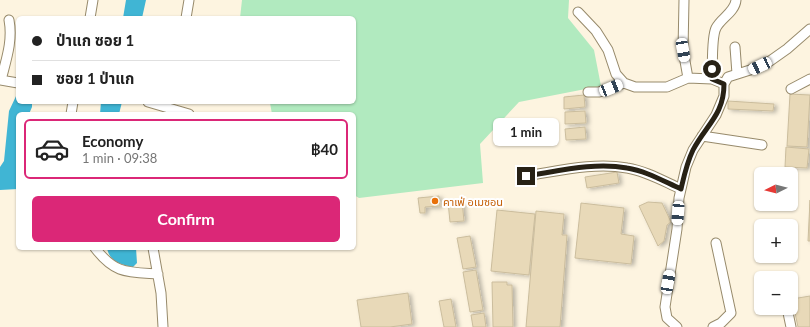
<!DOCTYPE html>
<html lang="en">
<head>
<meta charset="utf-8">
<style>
  body { margin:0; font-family:Lato,"Noto Sans Thai",sans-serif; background:#f6f6f6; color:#222; height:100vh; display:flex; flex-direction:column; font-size:15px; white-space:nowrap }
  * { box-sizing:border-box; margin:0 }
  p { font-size:13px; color:#767676 }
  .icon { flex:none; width:22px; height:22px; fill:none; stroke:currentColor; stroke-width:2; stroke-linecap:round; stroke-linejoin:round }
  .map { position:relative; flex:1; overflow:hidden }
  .drawer { position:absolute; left:16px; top:112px; width:340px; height:138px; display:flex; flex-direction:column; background:#fff; border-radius:6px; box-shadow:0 1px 3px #0004 }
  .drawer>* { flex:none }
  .guide { position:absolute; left:16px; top:16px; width:340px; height:88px; border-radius:6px; box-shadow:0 1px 3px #0004; display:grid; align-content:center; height:88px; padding:0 16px; background:#fff }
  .needle { width:26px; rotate:264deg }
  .buttons { position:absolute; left:754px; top:167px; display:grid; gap:8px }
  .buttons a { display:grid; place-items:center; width:44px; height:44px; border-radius:6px; background:#fff; box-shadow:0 1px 3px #0004; font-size:20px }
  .end { position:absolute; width:18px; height:18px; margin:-9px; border:5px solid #272115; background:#fff; box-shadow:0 0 0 2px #fff }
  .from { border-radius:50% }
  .bubble { position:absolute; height:28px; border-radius:6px; background:#fff; box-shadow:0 1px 3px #0004; font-size:13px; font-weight:700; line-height:28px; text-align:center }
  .car { position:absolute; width:12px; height:24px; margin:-12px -6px; border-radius:5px; box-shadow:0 0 3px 1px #0007; background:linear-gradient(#fff 24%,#345 0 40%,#fff 0 76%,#345 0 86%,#fff 0) }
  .guide b { display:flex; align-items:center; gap:14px; height:38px; font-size:15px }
  .guide b+b { border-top:1px solid #e0e0e0 }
  .guide i { width:10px; height:10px; background:#222 }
  ul { padding:7px 0 0; list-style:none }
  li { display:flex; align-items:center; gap:12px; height:60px; margin:0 8px 6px; padding:0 8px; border:2px solid #e0e0e0; border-radius:6px }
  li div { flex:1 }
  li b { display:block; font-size:15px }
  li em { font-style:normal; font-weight:700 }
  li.on { border-color:#db2777 }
  li>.icon { width:36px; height:36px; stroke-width:1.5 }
  .button { display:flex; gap:8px; margin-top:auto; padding:8px 16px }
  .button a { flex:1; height:46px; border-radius:6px; background:#db2777; color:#fff; font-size:16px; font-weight:700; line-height:46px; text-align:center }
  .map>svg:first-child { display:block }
  .green { fill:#b1eabf }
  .water { fill:#40b5d4 }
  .building { fill:#e8d9b8; stroke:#cbbd9d; filter:url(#shadow) }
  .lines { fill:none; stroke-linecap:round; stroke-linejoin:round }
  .street-casing { stroke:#978a6b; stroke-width:11 }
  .street { stroke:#fff; stroke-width:9 }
  .route { stroke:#272115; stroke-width:5 }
  .food-dot { fill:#e8710a; stroke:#fff; stroke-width:1.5 }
  .labels { text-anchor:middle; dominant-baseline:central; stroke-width:4; stroke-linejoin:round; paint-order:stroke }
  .food-label { font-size:11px; fill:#c56008; stroke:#fff; text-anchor:start }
</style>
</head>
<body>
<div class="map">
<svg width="810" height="327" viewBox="0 0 810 327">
  <defs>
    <filter id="shadow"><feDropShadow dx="3" dy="1.5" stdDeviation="2" flood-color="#0004"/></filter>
  </defs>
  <rect width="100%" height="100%" fill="#fdf4e0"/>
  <path class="green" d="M242,0H569L568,18L594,50L601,86L519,102L480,144L483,183L359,198L354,195V114H272L270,103L266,102H354V18H240Z"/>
  <path class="water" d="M126,0H146L142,18H123Z
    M17,94L18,102H32V107L29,114H18V189L0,190V167L4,161L9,111Z
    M101,102H122L119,114H100Z
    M107,248H136L137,263L133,267C121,265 109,261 107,248Z"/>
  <path class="building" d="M790,94L810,95L807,147L787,146Z
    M584,95L585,107L564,109V97Z
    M728,101L774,104L773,111L728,109Z
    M585,111L586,123L565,124V112Z
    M585,127L586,139L566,140L565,129Z
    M786,147L809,149L807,168L785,167Z
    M617,172L619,183L587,188L585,177Z
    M439,196L440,206L425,207V213H420L418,198Z
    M810,200V241H808Z
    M462,201L464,221L450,222L448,202Z
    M648,202L662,203L671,222L667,225L664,241L658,246L639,206Z
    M581,203L624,208L621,234L634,236L631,264L575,258Z
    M497,210L535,214L529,275L491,271Z
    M536,211L564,214L562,235H567L560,327H526Z
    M470,236L476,267L463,269L457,238Z
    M476,270L483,310L470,312L463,272Z
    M492,282H507V285H512L513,327H493Z
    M408,293L412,324L390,327H361L357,300Z
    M810,296V327H798L792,299Z
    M451,299L456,327H444L439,301Z
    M484,313L486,327H473L471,315Z"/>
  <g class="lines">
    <defs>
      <path id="street" d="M684,0L683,50L688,78
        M578,12L596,31L608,50L616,74L624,83L635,87H667L688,78L712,79L724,84
        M90,18L93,0
        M186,18L189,0
        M735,47L737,74
        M712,79C713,67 711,38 716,28C721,18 735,12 736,0
        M0,80L18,83
        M1,80C6,60 13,41 9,20
        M791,89L810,79
        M588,92H599L624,83
        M148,102L189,114
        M71,114L73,102
        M702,136L762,145
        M526,176C559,171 594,162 627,168C646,171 663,181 681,189
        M95,248C115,274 127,272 158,274
        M153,248L161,293L163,327
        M787,308L791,327
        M677,327L667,318L665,307L677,229L679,198L686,167L693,150L716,115L724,96V84L728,77L750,70L770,61L787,49L810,29
        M713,327L721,323L731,313L716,243"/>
    </defs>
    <use href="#street" class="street-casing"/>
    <use href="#street" class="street"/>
  </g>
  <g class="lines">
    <path class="route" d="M526,176C559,171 594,162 627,168C646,171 663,181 681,189C684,176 687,162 693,150C706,125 724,115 724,84L712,79V69"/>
  </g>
  <circle class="food-dot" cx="435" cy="201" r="4"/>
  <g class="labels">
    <g class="food-label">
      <text x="443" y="201">คาเฟ่ อเมซอน</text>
    </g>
  </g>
</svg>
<div class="buttons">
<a><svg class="needle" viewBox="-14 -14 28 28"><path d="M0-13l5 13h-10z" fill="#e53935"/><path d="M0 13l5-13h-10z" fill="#767676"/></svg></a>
<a>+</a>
<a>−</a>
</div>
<i class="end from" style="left:712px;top:69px"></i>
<i class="end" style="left:526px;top:176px"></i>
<div class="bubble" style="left:493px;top:118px;width:66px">1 min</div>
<i class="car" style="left:683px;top:50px;rotate:170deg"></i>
<i class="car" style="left:760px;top:66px;rotate:245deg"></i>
<i class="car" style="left:611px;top:88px;rotate:68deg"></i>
<i class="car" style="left:678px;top:213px;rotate:184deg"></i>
<i class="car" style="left:668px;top:282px;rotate:10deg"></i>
<div class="guide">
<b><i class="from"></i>ป่าแก ซอย 1</b>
<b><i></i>ซอย 1 ป่าแก</b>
</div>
<section class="drawer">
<ul>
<li class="on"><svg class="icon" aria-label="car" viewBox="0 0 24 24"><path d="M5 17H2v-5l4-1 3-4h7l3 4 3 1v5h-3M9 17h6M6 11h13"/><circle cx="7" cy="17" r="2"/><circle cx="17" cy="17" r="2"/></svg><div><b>Economy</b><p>1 min · 09:38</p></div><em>฿40</em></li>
</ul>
<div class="button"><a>Confirm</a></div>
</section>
</div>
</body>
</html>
